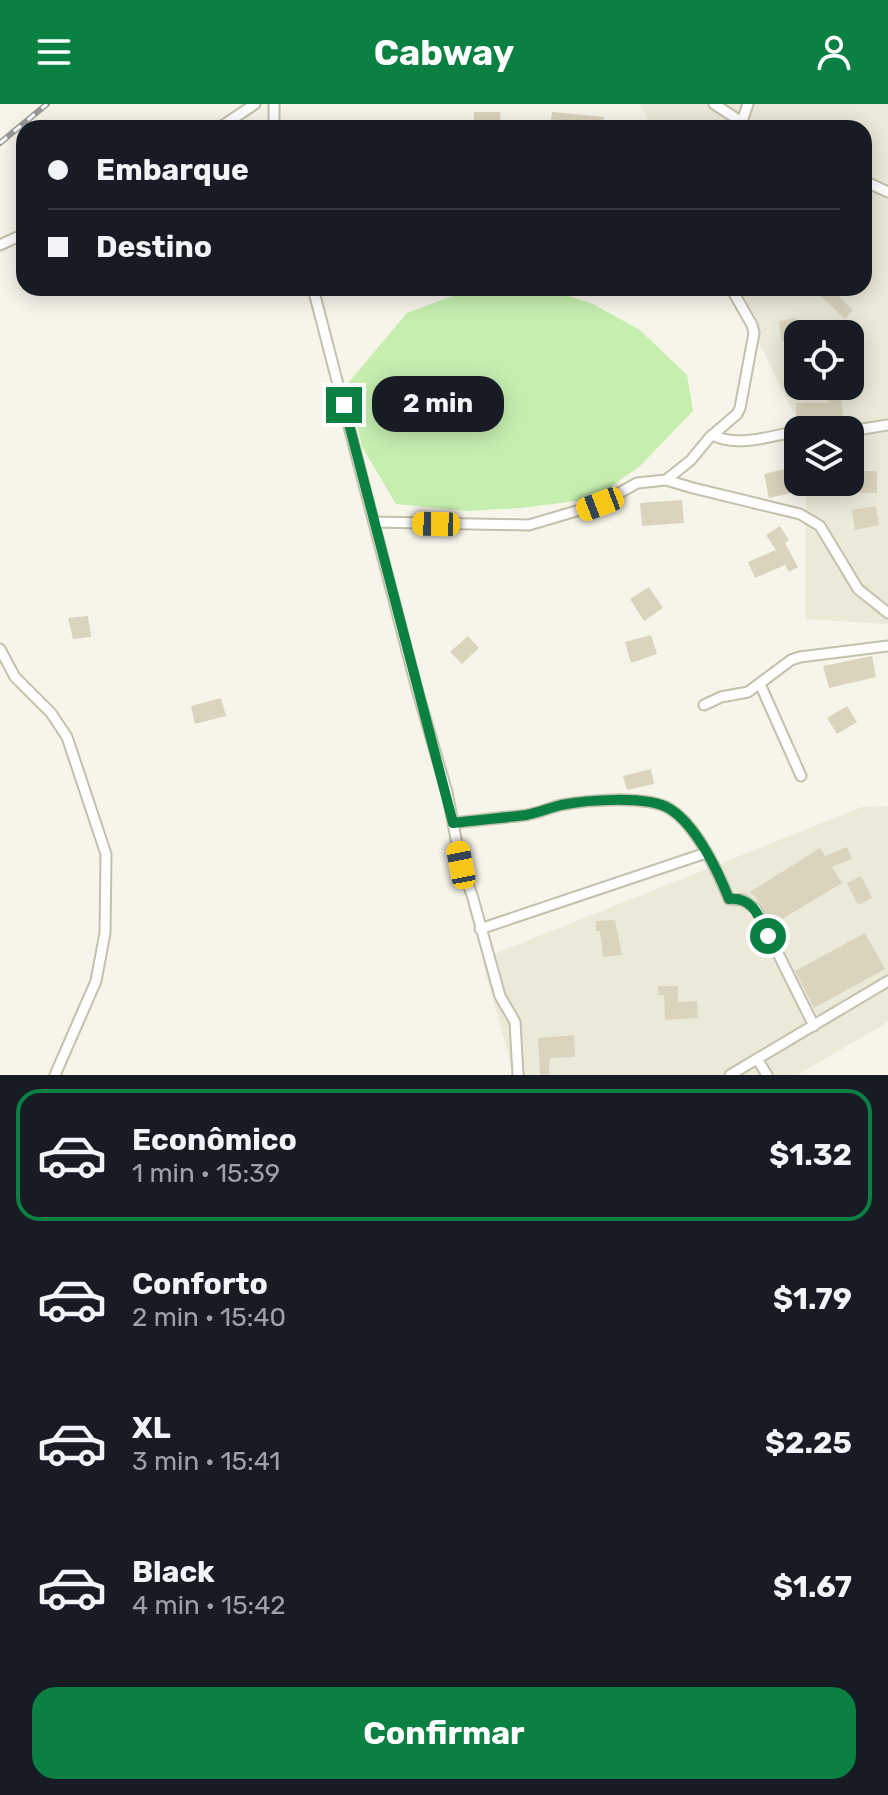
<!DOCTYPE html>
<html lang="pt">
<head>
<meta charset="utf-8">
<style>
  body { margin:0; font-family:Rubik,sans-serif; background:#242831; color:#f1f3f6; height:100vh; display:flex; flex-direction:column; font-size:30px; white-space:nowrap }
  * { box-sizing:border-box; margin:0 }
  p { font-size:26px; color:#9ea1a6 }
  .icon { flex:none; width:44px; height:44px; fill:none; stroke:currentColor; stroke-width:2; stroke-linecap:round; stroke-linejoin:round }
  .map { position:relative; height:971px; overflow:hidden }
  .sheet { display:flex; flex-direction:column; background:#171b24; flex:1 }
  .sheet>* { flex:none }
  .banner { position:absolute; left:16px; top:16px; width:856px; height:176px; border-radius:24px; box-shadow:0 4px 20px #0003; display:grid; align-content:center; height:176px; padding:0 32px; background:#171b24 }
  .fabs { position:absolute; left:784px; top:216px; display:grid; gap:16px }
  .fabs a { display:grid; place-items:center; width:80px; height:80px; border-radius:16px; background:#171b24; box-shadow:0 4px 20px #0003; font-size:40px }
  .end { position:absolute; width:36px; height:36px; margin:-18px; border:10px solid #0b8043; background:#fff; box-shadow:0 0 0 4px #fff }
  .from { border-radius:50% }
  .bubble { position:absolute; height:56px; border-radius:24px; background:#171b24; box-shadow:0 4px 20px #0003; font-size:26px; font-weight:700; line-height:56px; text-align:center }
  .car { position:absolute; width:24px; height:48px; margin:-24px -12px; border-radius:10px; box-shadow:0 0 6px 2px #0007; background:linear-gradient(#f5c518 24%,#345 0 40%,#f5c518 0 76%,#345 0 86%,#f5c518 0) }
  .banner b { display:flex; align-items:center; gap:28px; height:76px; font-size:30px }
  .banner b+b { border-top:2px solid #363941 }
  .banner i { width:20px; height:20px; background:#f1f3f6 }
  ul { padding:14px 0 0; list-style:none }
  li { display:flex; align-items:center; gap:24px; height:132px; margin:0 16px 12px; padding:0 16px; border:4px solid transparent; border-radius:24px }
  li div { flex:1 }
  li b { display:block; font-size:30px }
  li em { font-style:normal; font-weight:700 }
  li.on { border-color:#0b8043 }
  li>.icon { width:72px; height:72px; stroke-width:1.5 }
  .button { display:flex; gap:16px; margin-top:auto; padding:16px 32px }
  .button a { flex:1; height:92px; border-radius:24px; background:#0b8043; color:#fff; font-size:32px; font-weight:700; line-height:92px; text-align:center }
  header { display:flex; justify-content:space-between; align-items:center; height:104px; padding:0 32px; background:#0b8043; color:#fff; font-size:36px; font-weight:700 }
  .map>svg:first-child { display:block }
  .residential { fill:#ebe9d8; fill-rule:evenodd }
  .green { fill:#c6eeaf }
  .building { fill:#dad4be }
  .lines { fill:none; stroke-linecap:round; stroke-linejoin:round }
  .minor-casing { stroke:#c3c0ab; stroke-width:13 }
  .minor { stroke:#fff; stroke-width:9 }
  .rail-casing { stroke:#999; stroke-width:6 }
  .rail { stroke:#fff; stroke-width:3; stroke-dasharray:9; stroke-linecap:butt }
  .route { stroke:#0b8043; stroke-width:10 }
</style>
</head>
<body>
<header><svg class="icon" aria-label="menu" viewBox="0 0 24 24"><path d="M4 6h16M4 12h16M4 18h16"/></svg>Cabway<svg class="icon" aria-label="person" viewBox="0 0 24 24"><circle cx="12" cy="8" r="4"/><path d="M4 21q1-7 8-7t8 7"/></svg></header>
<div class="map">
<svg width="888" height="971" viewBox="0 0 888 971">
  <rect width="100%" height="100%" fill="#f7f5ea"/>
  <path class="residential" d="M640,0H888V520L805,515L806,378H850V326H802L732,184H864V24H652ZM798,230H850V282H798Z
    M888,702V918L797,971H514L482,855L862,703Z"/>
  <path class="green" d="M474,184H545L593,200L640,226L687,271L693,307L639,363L593,395L520,404L467,407L396,400L362,343L348,279L407,209Z"/>
  <path class="building" d="M474,8H500L501,24H474Z
    M552,8L604,13L603,24H550Z
    M812,184H830L853,206L845,215Z
    M796,214L798,236L782,238L779,217Z
    M841,292L843,312L818,317H796V299H828L827,294Z
    M785,365L791,389L769,394L764,370Z
    M860,367H877V389H860Z
    M682,396L684,419L642,422L640,399Z
    M876,402L879,421L855,426L852,406Z
    M780,422L789,436L785,439L798,463L789,468L785,461L755,474L748,458L776,446L766,431Z
    M649,483L663,504L644,517L630,495Z
    M88,512L91,533L73,535L68,514Z
    M651,531L657,550L631,559L625,538Z
    M468,532L479,544L462,560L450,548Z
    M872,552L876,573L829,584L823,562Z
    M221,594L226,612L195,620L191,602Z
    M847,602L857,618L837,630L827,614Z
    M651,665L654,680L627,686L623,672Z
    M847,743L852,755L832,763L842,779L772,821L762,801L750,788L820,744L825,752Z
    M861,772L872,794L858,801L847,779Z
    M615,816L622,851L603,853L600,827H596V817Z
    M865,829L885,865L814,904L795,867Z
    M658,882H678V898L697,897L698,914L665,916L664,891H658Z
    M574,931L575,953L550,954L549,971H540L538,934Z"/>
  <g class="lines">
    <defs>
      <path id="minor" d="M274,0V24
        M714,0L751,24
        M740,23L748,0
        M219,24L255,0
        M864,77L888,88
        M0,141L24,130
        M313,184L418,589L447,688L461,761L472,791L500,892L515,918L518,971
        M804,326H830
        M850,327L888,321
        M712,331C738,344 771,332 798,327
        M666,376L691,356L709,334L737,310L740,304L754,229L752,221L731,184
        M374,418L529,421L600,400L637,379L666,376L693,384L800,410L820,422L858,485L888,509
        M0,545L15,573L51,609L67,633L106,750L105,829L96,877L55,971
        M760,580L801,672
        M704,601L721,593L748,588L791,556L800,553L888,542
        M453,719C477,716 502,714 526,711C538,709 549,704 561,701C587,696 647,691 670,705C696,721 718,768 729,795L743,796L756,805L814,922
        M480,825L706,749
        M758,956L767,971
        M730,971L888,877"/>
    </defs>
    <use href="#minor" class="minor-casing"/>
    <use href="#minor" class="minor"/>
    <defs>
      <path id="rail" d="M0,39L47,0"/>
    </defs>
    <use href="#rail" class="rail-casing"/>
    <use href="#rail" class="rail"/>
  </g>
  <g class="lines">
    <path class="route" d="M344,301L453,719C477,716 502,714 526,711C538,709 549,704 561,701C586,696 648,691 670,705C696,721 718,767 729,795C754,793 759,813 768,832"/>
  </g>
</svg>
<div class="fabs">
<a><svg class="icon" aria-label="locate" viewBox="0 0 24 24"><circle cx="12" cy="12" r="6"/><path d="M12 2v4M12 18v4M2 12h4M18 12h4"/></svg></a>
<a><svg class="icon" aria-label="layers" viewBox="0 0 24 24"><path d="M12 4l9 5-9 5-9-5zM3 14l9 5 9-5"/></svg></a>
</div>
<i class="end from" style="left:768px;top:832px"></i>
<i class="end" style="left:344px;top:301px"></i>
<div class="bubble" style="left:372px;top:272px;width:132px">2 min</div>
<i class="car" style="left:600px;top:400px;rotate:249deg"></i>
<i class="car" style="left:436px;top:420px;rotate:271deg"></i>
<i class="car" style="left:461px;top:761px;rotate:349deg"></i>
<div class="banner">
<b><i class="from"></i>Embarque</b>
<b><i></i>Destino</b>
</div>
</div>
<section class="sheet">
<ul>
<li class="on"><svg class="icon" aria-label="car" viewBox="0 0 24 24"><path d="M5 17H2v-5l4-1 3-4h7l3 4 3 1v5h-3M9 17h6M6 11h13"/><circle cx="7" cy="17" r="2"/><circle cx="17" cy="17" r="2"/></svg><div><b>Econômico</b><p>1 min · 15:39</p></div><em>$1.32</em></li>
<li><svg class="icon" aria-label="car" viewBox="0 0 24 24"><path d="M5 17H2v-5l4-1 3-4h7l3 4 3 1v5h-3M9 17h6M6 11h13"/><circle cx="7" cy="17" r="2"/><circle cx="17" cy="17" r="2"/></svg><div><b>Conforto</b><p>2 min · 15:40</p></div><em>$1.79</em></li>
<li><svg class="icon" aria-label="car" viewBox="0 0 24 24"><path d="M5 17H2v-5l4-1 3-4h7l3 4 3 1v5h-3M9 17h6M6 11h13"/><circle cx="7" cy="17" r="2"/><circle cx="17" cy="17" r="2"/></svg><div><b>XL</b><p>3 min · 15:41</p></div><em>$2.25</em></li>
<li><svg class="icon" aria-label="car" viewBox="0 0 24 24"><path d="M5 17H2v-5l4-1 3-4h7l3 4 3 1v5h-3M9 17h6M6 11h13"/><circle cx="7" cy="17" r="2"/><circle cx="17" cy="17" r="2"/></svg><div><b>Black</b><p>4 min · 15:42</p></div><em>$1.67</em></li>
</ul>
<div class="button"><a>Confirmar</a></div>
</section>
</body>
</html>
